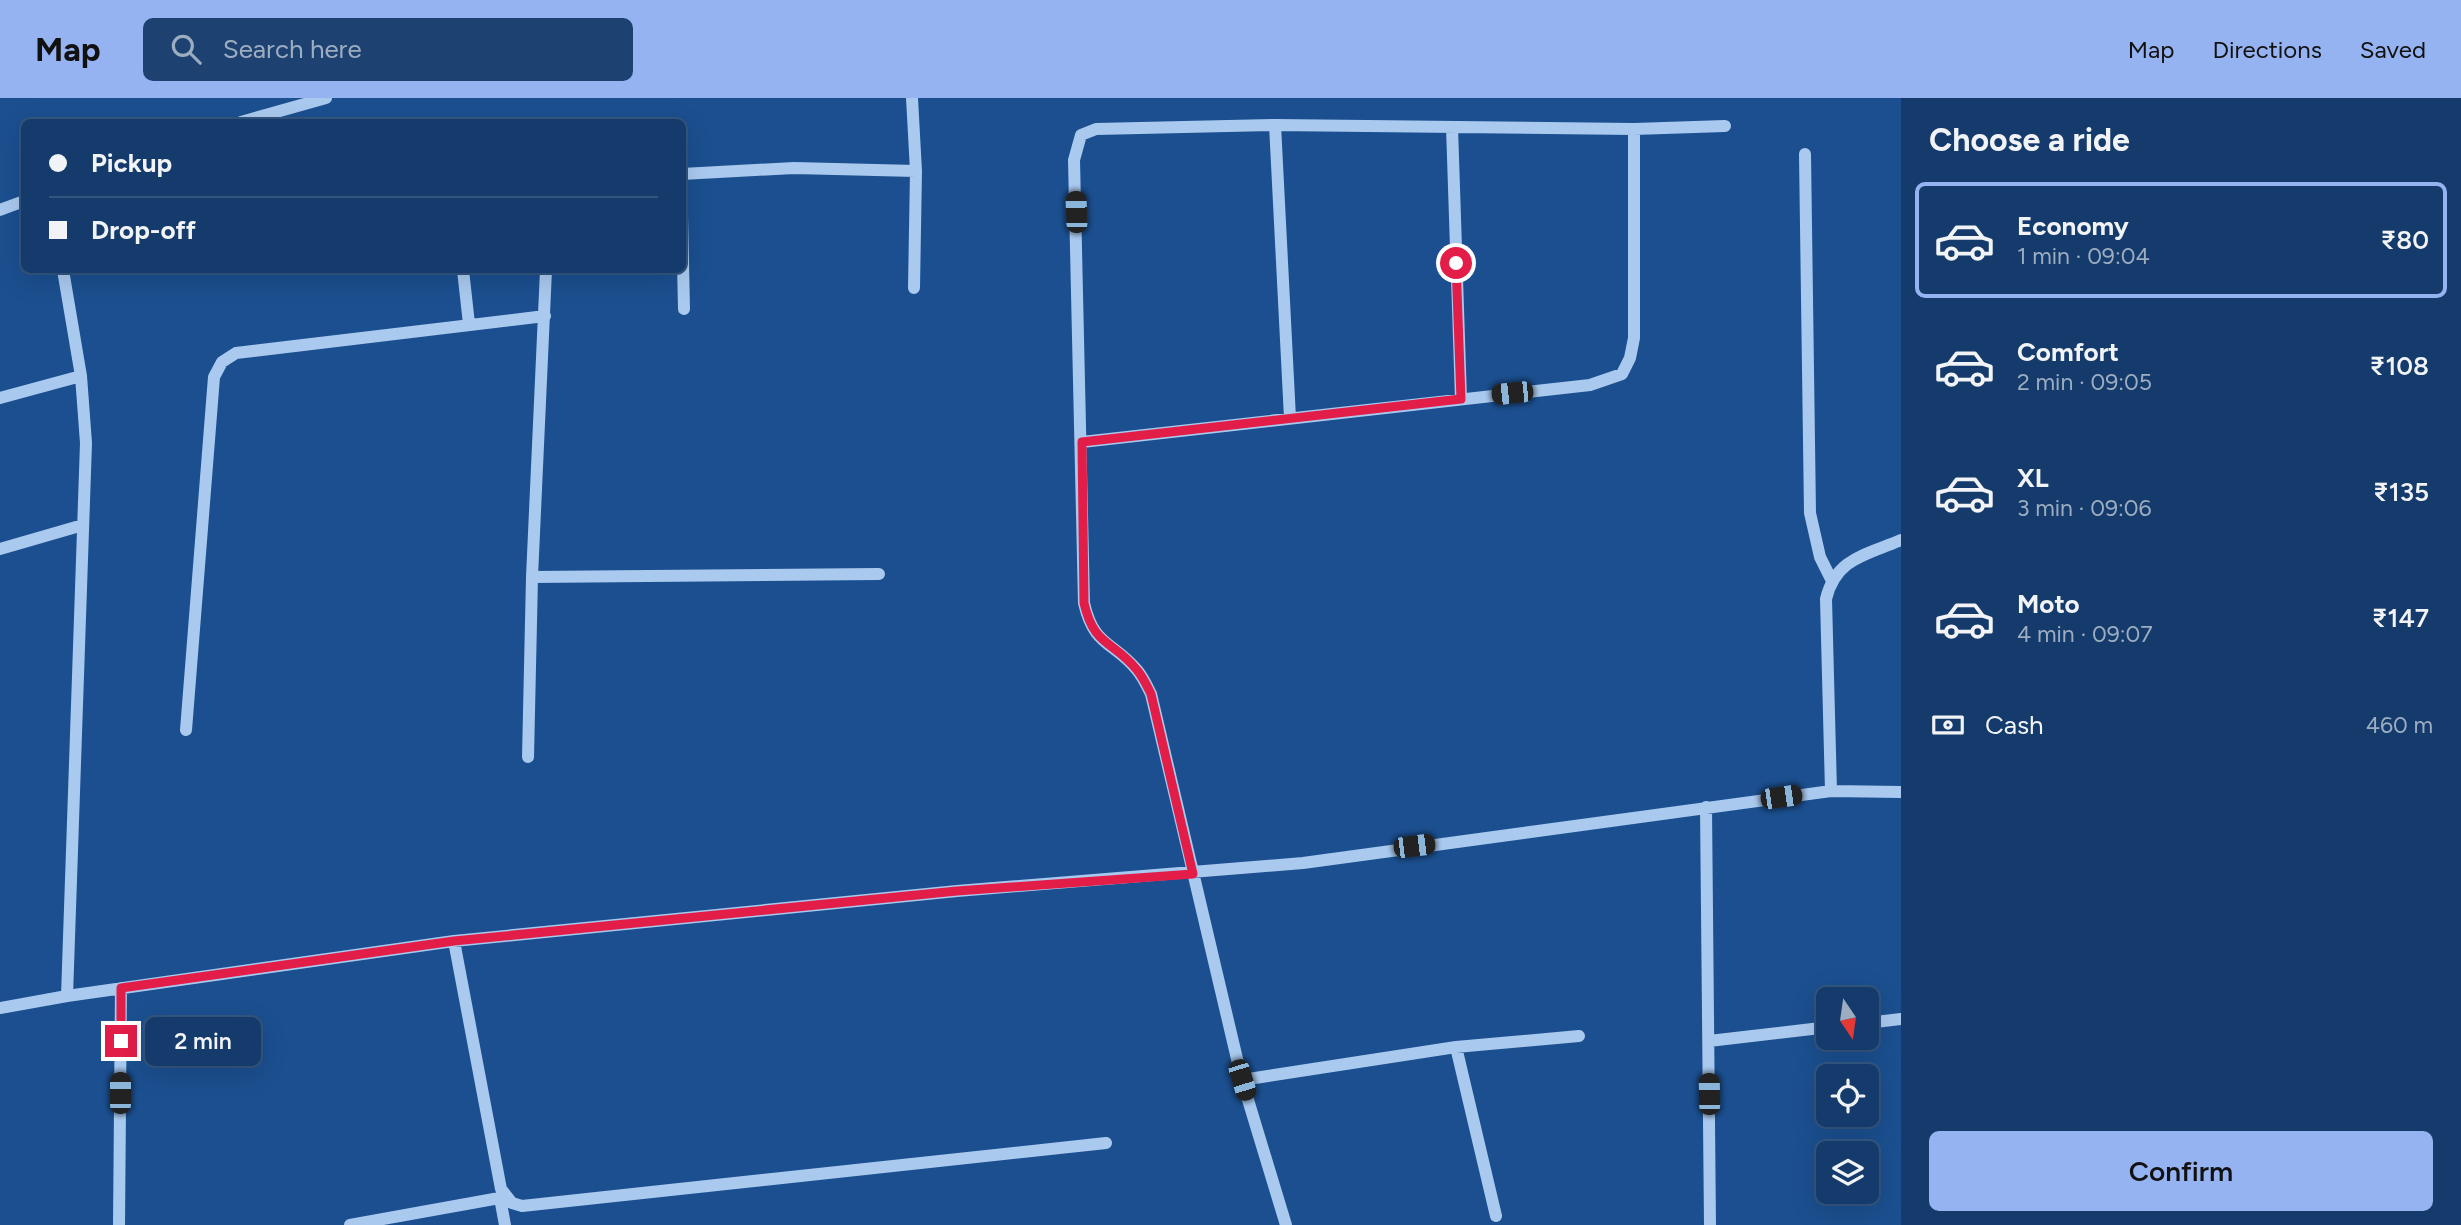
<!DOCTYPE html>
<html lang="en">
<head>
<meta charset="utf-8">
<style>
  body { margin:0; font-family:Figtree,sans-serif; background:#1d4271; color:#f1f3f6; height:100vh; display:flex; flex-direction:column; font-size:26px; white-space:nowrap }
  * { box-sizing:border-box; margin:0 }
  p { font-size:23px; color:#9dadc1 }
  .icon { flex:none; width:38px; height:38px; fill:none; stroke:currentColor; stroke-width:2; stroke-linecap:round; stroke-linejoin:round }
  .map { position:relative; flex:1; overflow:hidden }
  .sheet { display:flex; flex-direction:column; background:#143b6b; width:560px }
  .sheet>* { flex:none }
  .guide { position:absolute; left:21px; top:21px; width:665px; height:154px; border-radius:10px; box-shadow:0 7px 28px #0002,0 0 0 2px #33557e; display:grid; align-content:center; height:154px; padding:0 28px; background:#143b6b }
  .needle { width:46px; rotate:167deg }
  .tools { position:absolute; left:1816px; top:889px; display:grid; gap:14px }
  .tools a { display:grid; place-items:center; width:63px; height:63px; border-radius:10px; background:#143b6b; box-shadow:0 7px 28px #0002,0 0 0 2px #33557e; font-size:35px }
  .end { position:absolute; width:32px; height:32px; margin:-16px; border:9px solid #e11d48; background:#fff; box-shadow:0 0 0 4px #fff }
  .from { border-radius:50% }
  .bubble { position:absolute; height:49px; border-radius:10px; background:#143b6b; box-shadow:0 7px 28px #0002,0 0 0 2px #33557e; font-size:23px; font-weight:600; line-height:49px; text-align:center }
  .car { position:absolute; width:21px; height:42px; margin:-21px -10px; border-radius:9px; box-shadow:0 0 5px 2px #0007; background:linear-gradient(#222 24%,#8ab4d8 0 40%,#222 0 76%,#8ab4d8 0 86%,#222 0) }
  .guide b { display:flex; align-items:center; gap:24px; height:66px; font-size:26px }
  .guide b+b { border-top:2px solid #33557e }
  .guide i { width:18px; height:18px; background:#f1f3f6 }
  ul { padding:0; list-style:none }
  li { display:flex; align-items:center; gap:21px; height:116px; margin:0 14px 10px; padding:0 14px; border:4px solid transparent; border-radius:10px }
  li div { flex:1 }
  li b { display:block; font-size:26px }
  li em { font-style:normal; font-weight:600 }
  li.current { border-color:#95b2f1 }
  li>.icon { width:63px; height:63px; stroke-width:1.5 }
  h2 { padding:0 28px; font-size:32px; line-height:84px }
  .pay { display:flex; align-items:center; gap:18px; height:77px; padding:0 28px; font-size:26px }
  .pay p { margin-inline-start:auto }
  .primary-button { display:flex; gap:14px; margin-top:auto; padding:14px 28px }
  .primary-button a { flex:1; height:80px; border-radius:10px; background:#95b2f1; color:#111; font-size:28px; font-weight:600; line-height:80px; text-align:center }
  header { display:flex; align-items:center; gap:42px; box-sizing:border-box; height:98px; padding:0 35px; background:#95b2f1; color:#111 }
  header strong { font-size:33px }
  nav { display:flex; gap:38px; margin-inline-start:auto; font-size:24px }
  .search { width:490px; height:63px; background:#1d4271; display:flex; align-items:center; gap:18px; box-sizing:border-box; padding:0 24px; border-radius:10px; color:#9dadc1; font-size:26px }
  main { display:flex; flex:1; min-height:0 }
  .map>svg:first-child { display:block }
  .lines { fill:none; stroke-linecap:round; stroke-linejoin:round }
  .minor { stroke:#a9c9ee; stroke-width:12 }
  .route { stroke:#e11d48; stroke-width:9 }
</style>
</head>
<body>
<header>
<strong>Map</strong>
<div class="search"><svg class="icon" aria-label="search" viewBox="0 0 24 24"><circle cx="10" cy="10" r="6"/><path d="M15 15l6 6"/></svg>Search here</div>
<nav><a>Map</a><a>Directions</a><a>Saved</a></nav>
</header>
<main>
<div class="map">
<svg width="1901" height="1127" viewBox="0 0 1901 1127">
  <rect width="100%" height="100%" fill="#1b4f8f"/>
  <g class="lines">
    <path class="minor" d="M912,0L916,73L914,190
      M241,24L326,0
      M1275,27L1290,320
      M1452,29L1461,301
      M1805,56L1810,415L1820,459L1831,481
      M682,76L794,70L916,73
      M0,112L24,103
      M682,118L684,211
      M63,172L81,278L86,345L67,898
      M463,172L469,226
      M0,300L81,278
      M1082,344L1590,287L1622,276L1630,260L1634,240V31
      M0,451L83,427
      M532,479L879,476
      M186,632L214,279L222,264L236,255L545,218
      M528,659L532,479L546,172
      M1831,693L1826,501C1836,460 1866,457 1901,442
      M1706,709L1710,1127
      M454,843L501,1091L512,1105L522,1108L1106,1045
      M0,910L67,898L454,843L957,793L1303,765L1831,693L1901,694
      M1867,925L1901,921
      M1709,943L1829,929
      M1456,949L1496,1118
      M1242,982L1456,949L1579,938
      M500,1100L505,1127
      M119,1127L121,890
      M350,1127L505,1099
      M1286,1127L1242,982L1151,596C1147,588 1143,579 1137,572C1113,543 1094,549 1084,505L1074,62L1081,37L1096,31L1275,27L1634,31L1725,28"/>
  </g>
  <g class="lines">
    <path class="route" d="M121,943V890L454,843L957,793L1193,776L1151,596C1147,588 1143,579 1137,572C1113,542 1094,549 1084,505L1082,344L1461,301L1456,165"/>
  </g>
</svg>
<div class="tools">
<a><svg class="needle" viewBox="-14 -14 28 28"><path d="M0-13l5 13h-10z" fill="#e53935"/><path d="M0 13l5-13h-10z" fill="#9dadc1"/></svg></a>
<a><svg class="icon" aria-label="locate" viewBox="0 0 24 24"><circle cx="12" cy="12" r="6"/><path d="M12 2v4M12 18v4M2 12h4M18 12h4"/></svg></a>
<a><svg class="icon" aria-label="layers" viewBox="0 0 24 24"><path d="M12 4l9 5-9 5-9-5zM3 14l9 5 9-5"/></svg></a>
</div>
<i class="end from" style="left:1456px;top:165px"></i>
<i class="end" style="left:121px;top:943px"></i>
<div class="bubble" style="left:145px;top:919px;width:116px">2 min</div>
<i class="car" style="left:1076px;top:114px;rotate:358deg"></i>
<i class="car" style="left:1512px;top:295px;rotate:264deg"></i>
<i class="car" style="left:1781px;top:699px;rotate:82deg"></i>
<i class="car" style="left:1414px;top:748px;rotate:83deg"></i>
<i class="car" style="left:1242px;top:982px;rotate:163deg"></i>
<i class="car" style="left:120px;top:995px;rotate:0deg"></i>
<i class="car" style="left:1709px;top:996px;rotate:359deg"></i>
<div class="guide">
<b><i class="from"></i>Pickup</b>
<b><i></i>Drop-off</b>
</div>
</div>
<section class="sheet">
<h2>Choose a ride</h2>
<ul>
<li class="current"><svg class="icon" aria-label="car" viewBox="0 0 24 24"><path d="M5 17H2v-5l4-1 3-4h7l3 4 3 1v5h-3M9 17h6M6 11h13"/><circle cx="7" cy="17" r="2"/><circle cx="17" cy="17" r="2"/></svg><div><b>Economy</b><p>1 min · 09:04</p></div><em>₹80</em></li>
<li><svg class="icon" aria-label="car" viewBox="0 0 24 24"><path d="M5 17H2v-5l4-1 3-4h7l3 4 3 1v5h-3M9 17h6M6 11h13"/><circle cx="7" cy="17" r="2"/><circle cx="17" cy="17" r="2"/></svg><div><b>Comfort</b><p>2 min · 09:05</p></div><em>₹108</em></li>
<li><svg class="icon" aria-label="car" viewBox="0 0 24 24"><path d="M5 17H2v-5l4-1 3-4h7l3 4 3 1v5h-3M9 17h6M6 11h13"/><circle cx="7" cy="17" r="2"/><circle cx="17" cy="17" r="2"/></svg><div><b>XL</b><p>3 min · 09:06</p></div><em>₹135</em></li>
<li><svg class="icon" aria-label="car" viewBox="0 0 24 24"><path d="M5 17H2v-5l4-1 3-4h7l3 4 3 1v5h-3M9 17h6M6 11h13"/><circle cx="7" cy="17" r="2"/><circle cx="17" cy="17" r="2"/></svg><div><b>Moto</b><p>4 min · 09:07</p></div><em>₹147</em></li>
</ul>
<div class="pay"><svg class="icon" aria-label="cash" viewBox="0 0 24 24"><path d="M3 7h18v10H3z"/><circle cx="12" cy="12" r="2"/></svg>Cash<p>460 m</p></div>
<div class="primary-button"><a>Confirm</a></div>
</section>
</main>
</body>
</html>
